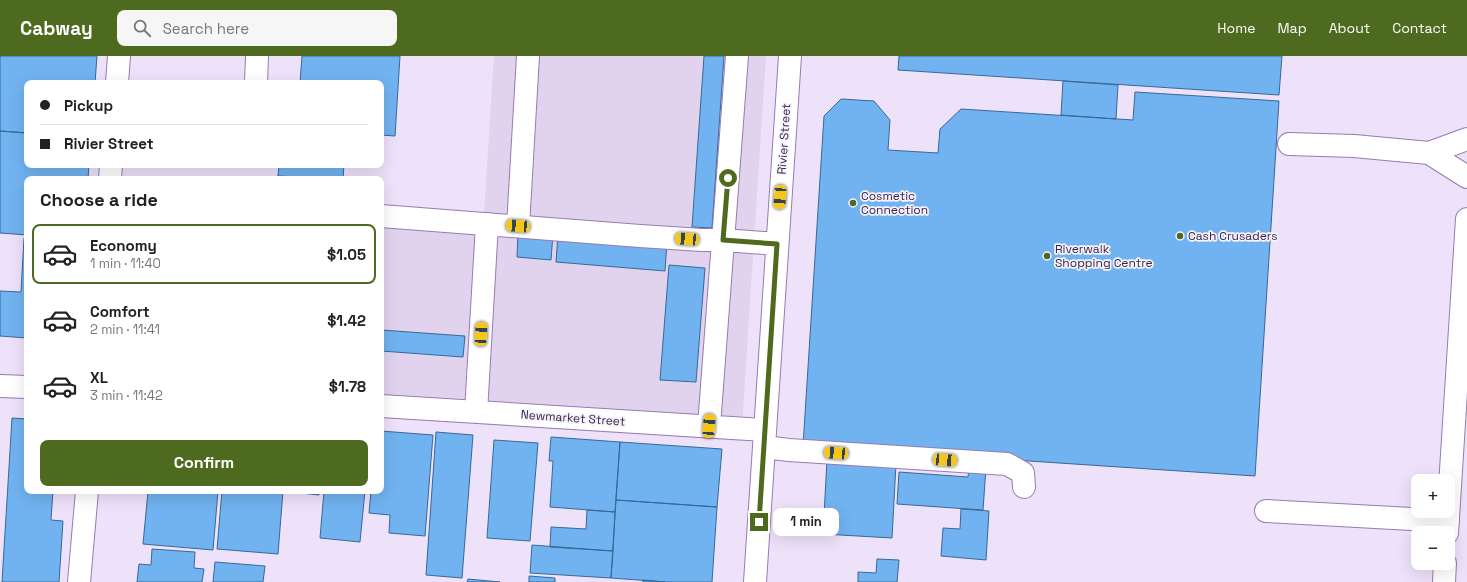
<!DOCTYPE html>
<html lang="en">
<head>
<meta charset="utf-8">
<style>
  body { margin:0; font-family:"Space Grotesk",sans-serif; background:#f6f6f6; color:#222; height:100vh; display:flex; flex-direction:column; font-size:15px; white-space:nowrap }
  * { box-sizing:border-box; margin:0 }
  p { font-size:13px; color:#767676 }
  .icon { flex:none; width:22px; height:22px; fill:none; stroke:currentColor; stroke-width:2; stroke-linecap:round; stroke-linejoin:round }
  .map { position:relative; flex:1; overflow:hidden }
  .sheet { position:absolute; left:24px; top:120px; width:360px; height:318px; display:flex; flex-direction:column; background:#fff; border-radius:8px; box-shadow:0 4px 16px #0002 }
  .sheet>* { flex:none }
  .guide { position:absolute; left:24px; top:24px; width:360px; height:88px; border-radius:8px; box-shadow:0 4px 16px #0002; display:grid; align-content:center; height:88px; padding:0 16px; background:#fff }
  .controls { position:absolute; left:1411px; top:418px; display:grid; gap:8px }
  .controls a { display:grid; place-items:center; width:44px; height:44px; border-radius:8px; background:#fff; box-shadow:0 4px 16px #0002; font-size:20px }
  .end { position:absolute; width:18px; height:18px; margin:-9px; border:5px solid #4d6a1f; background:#fff; box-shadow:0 0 0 2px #fff }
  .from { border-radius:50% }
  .bubble { position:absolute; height:28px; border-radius:8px; background:#fff; box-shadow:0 4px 16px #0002; font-size:13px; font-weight:700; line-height:28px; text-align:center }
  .car { position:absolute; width:12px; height:24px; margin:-12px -6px; border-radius:5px; box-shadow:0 0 3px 1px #0007; background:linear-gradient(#f5c518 24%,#345 0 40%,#f5c518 0 76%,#345 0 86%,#f5c518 0) }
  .guide b { display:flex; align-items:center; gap:14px; height:38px; font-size:15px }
  .guide b+b { border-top:1px solid #e0e0e0 }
  .guide i { width:10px; height:10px; background:#222 }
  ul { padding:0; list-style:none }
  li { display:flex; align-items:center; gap:12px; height:60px; margin:0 8px 6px; padding:0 8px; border:2px solid transparent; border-radius:8px }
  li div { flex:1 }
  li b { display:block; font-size:15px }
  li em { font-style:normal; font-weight:700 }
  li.on { border-color:#4d6a1f }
  li>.icon { width:36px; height:36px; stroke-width:1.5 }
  h2 { padding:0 16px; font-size:18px; line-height:48px }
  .cta { display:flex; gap:8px; margin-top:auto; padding:8px 16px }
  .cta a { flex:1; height:46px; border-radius:8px; background:#4d6a1f; color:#fff; font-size:16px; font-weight:700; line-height:46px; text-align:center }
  header { display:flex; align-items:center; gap:24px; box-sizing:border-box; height:56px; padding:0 20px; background:#4d6a1f; color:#fff }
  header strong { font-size:19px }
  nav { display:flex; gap:22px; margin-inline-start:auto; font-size:14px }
  .search { width:280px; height:36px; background:#f6f6f6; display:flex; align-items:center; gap:10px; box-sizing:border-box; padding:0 14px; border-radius:8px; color:#767676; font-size:15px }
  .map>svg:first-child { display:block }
  .built { fill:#e1d2ee }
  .building { fill:#71b2f0; stroke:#376997 }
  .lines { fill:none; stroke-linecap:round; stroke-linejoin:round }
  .minor-casing { stroke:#997ab4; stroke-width:24 }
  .major-casing { stroke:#997ab4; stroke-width:24 }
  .minor { stroke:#fff; stroke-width:22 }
  .major { stroke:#fff; stroke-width:22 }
  .route { stroke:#4d6a1f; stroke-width:5 }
  .poi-dot { fill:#4d6a1f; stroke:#f8f1fe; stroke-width:1.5 }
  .labels { text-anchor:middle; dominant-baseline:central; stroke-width:3.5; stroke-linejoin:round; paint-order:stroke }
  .street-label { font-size:12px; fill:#352840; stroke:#f8f1fe }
  .poi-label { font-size:12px; fill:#352840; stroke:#f8f1fe; text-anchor:start }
</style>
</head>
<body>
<header>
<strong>Cabway</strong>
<div class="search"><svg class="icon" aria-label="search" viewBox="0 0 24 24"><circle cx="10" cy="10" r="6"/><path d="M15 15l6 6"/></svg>Search here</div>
<nav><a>Home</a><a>Map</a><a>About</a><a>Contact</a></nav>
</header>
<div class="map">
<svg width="1467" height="526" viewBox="0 0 1467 526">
  <rect width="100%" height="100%" fill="#eee1fa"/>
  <path class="built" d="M494,0H766L741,385L381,362V154L484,160Z"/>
  <path class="building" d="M0,0H97L95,27H27V77L0,75Z
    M302,0H400L395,80L381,79V27H300Z
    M704,0H724L712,172L692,171Z
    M899,0H1282L1279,39L898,14Z
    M1063,25L1118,29L1116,63L1061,59Z
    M1135,36L1279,45L1255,420L803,390L824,60L841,43L874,45L890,64L888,94L938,97L940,73L961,53L1133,64Z
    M0,75L27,77V109H89L88,123H27V179L0,177Z
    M279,109H344L343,123L278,120Z
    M518,176L553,178L551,204L517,201Z
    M558,178L667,186L665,215L556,206Z
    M24,182L27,183V282L0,280V235L21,236Z
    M669,209L705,212L696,326L660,324Z
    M381,274L465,280L463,301L381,295Z
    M12,362L27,363V435H53L51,464L63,465L59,526H2Z
    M381,375L433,379L425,480L389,477L390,459L369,457L371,435H381Z
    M436,376L473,379L462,522L426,519Z
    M551,381L620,386L615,456L550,451L553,405H549Z
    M494,384L538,387L530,485L487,482Z
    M620,386L722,393L717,451L616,444Z
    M827,404L896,408L892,482L823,478Z
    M969,411L986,412L983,454L897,448L899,416L968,421Z
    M148,435H218L213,494L143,488Z
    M222,435H283L278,498L217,493Z
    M283,435H319V439Z
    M324,435H365L360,486L320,482Z
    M616,444L717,451L712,526H665L611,522Z
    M961,453L989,455L986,504L941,500L943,472L960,473Z
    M587,454L615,456L613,495L550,491L551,471L586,473Z
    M532,489L613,495L611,522L530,517Z
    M152,493L195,496L194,512L204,513L202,526H137L139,508L151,509Z
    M877,503L899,504L897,526H858V516L876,517Z
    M215,506L265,510L263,526H213Z
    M529,520L555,522V526H529Z
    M468,523L500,526H467Z
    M643,524L665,526H643Z"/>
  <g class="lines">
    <defs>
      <path id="minor" d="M117,27L119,0
        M256,27L257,0
        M1289,88L1354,90L1429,97L1467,83
        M1429,97L1467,121
        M110,123L111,109
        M381,160L640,180L702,184H723L777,188
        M518,170L528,0
        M0,330L27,331
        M381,350L765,374
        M476,356L487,168
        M709,370L737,0
        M764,391L789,394L1007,408L1023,417L1024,431
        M1266,455L1448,465
        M79,526L87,435
        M755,526L790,0"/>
      <path id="major" d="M1447,477L1467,163
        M1444,526L1445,507"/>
    </defs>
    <use href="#minor" class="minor-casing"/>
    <use href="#major" class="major-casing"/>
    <use href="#minor" class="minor"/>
    <use href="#major" class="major"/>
  </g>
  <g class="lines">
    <path class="route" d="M728,122L723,184L777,188L759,466"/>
  </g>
  <g class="poi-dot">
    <circle cx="853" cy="147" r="4"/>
    <circle cx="1180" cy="180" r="4"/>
    <circle cx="1047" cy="200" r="4"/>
  </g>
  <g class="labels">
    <g class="street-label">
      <text transform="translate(784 83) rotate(-86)">Rivier Street</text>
      <text transform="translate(573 362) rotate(4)">Newmarket Street</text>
    </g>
    <g class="poi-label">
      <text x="861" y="140">Cosmetic<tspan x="861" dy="14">Connection</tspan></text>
      <text x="1188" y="180">Cash Crusaders</text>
      <text x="1055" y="193">Riverwalk<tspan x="1055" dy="14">Shopping Centre</tspan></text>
    </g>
  </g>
</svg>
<div class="controls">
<a>+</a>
<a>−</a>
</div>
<i class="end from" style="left:728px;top:122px"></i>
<i class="end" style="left:759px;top:466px"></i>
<div class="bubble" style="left:773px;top:452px;width:66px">1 min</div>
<i class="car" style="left:780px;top:141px;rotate:184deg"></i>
<i class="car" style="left:518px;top:170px;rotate:274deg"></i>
<i class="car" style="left:687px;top:183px;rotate:274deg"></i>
<i class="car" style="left:481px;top:278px;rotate:3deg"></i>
<i class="car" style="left:709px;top:370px;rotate:4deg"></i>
<i class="car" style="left:836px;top:397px;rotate:274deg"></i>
<i class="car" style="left:945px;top:404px;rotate:94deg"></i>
<div class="guide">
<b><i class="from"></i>Pickup</b>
<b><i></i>Rivier Street</b>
</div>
<section class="sheet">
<h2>Choose a ride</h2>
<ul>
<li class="on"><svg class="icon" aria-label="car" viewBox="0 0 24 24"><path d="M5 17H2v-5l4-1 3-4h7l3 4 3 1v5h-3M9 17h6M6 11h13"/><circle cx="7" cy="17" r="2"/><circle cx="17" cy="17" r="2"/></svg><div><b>Economy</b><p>1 min · 11:40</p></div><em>$1.05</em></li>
<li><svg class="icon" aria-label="car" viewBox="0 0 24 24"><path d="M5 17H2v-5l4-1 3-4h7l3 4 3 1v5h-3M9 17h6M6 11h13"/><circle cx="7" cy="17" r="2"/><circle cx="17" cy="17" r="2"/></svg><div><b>Comfort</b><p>2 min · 11:41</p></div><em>$1.42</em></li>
<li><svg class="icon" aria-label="car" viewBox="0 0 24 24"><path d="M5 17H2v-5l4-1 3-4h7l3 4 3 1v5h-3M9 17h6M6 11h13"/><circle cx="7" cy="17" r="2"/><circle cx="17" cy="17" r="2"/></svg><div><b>XL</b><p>3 min · 11:42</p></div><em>$1.78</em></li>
</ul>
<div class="cta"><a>Confirm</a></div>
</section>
</div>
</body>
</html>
